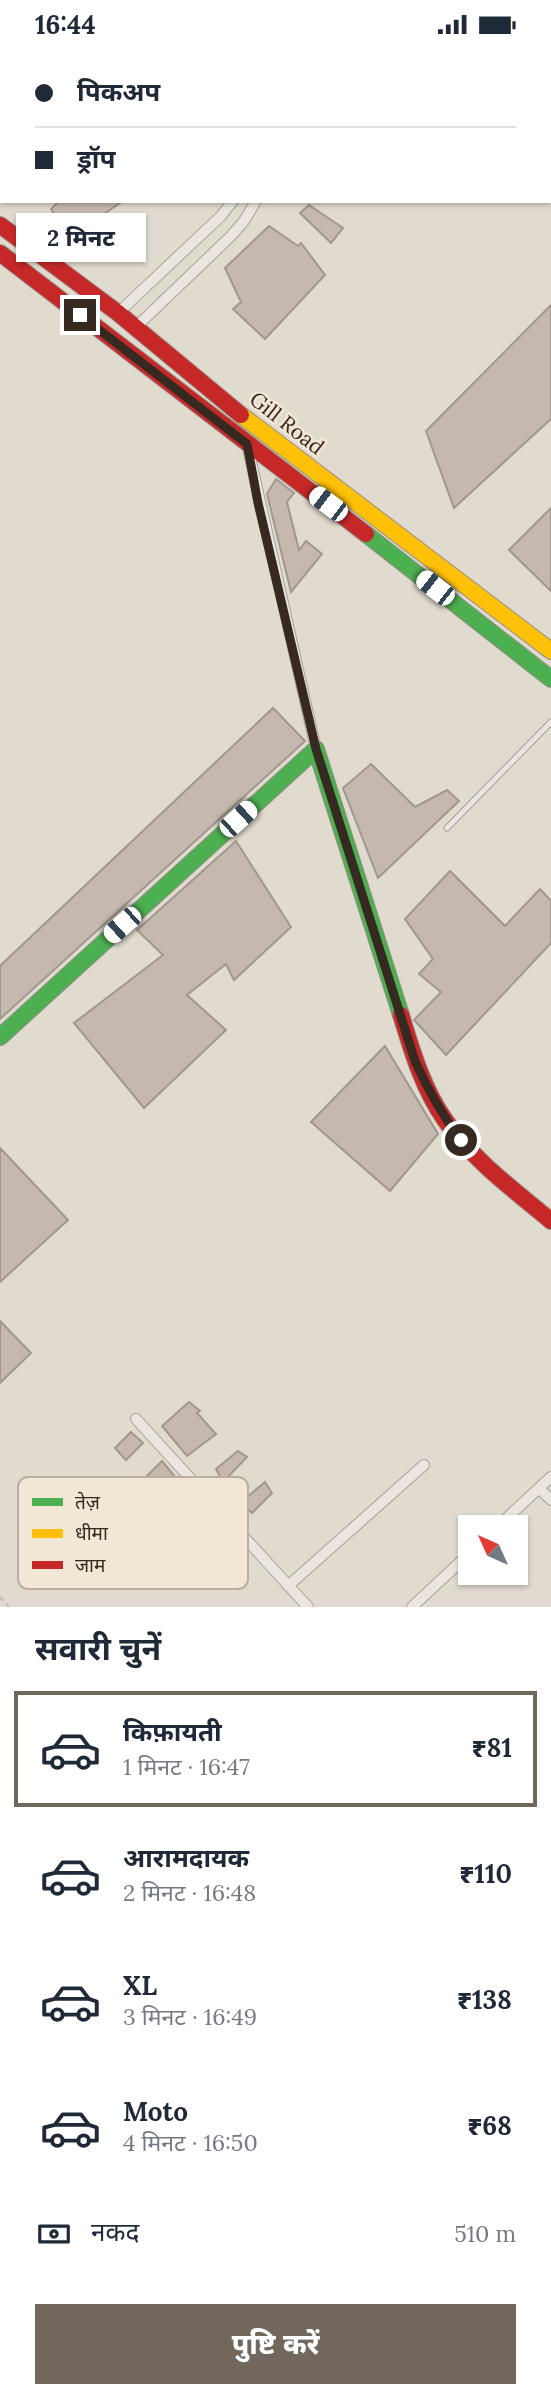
<!DOCTYPE html>
<html lang="hi">
<head>
<meta charset="utf-8">
<style>
  body { margin:0; font-family:Lora,"Noto Sans Devanagari",serif; background:#f2f2f3; color:#1f2937; height:100vh; display:flex; flex-direction:column; font-size:26px; white-space:nowrap }
  * { box-sizing:border-box; margin:0 }
  p { font-size:23px; color:#747a83 }
  .icon { flex:none; width:38px; height:38px; fill:none; stroke:currentColor; stroke-width:2; stroke-linecap:round; stroke-linejoin:round }
  .map { position:relative; height:1558px; overflow:hidden }
  .details { display:flex; flex-direction:column; background:#fff; flex:1 }
  .details>* { flex:none }
  .guide { position:absolute; left:0px; top:0px; width:551px; height:154px; box-shadow:0 2px 5px #0004; display:grid; align-content:center; height:154px; padding:0 35px; background:#fff }
  .needle { width:46px; rotate:315deg }
  .fabs { position:absolute; left:458px; top:1466px; display:grid; gap:14px }
  .fabs a { display:grid; place-items:center; width:70px; height:70px; border-radius:0px; background:#fff; box-shadow:0 2px 5px #0004; font-size:35px }
  .end { position:absolute; width:32px; height:32px; margin:-16px; border:9px solid #352920; background:#fff; box-shadow:0 0 0 4px #fff }
  .from { border-radius:50% }
  .bubble { position:absolute; height:49px; border-radius:0px; background:#fff; box-shadow:0 2px 5px #0004; font-size:23px; font-weight:800; line-height:49px; text-align:center }
  .car { position:absolute; width:21px; height:42px; margin:-21px -10px; border-radius:9px; box-shadow:0 0 5px 2px #0007; background:linear-gradient(#fff 24%,#345 0 40%,#fff 0 76%,#345 0 86%,#fff 0) }
  .guide b { display:flex; align-items:center; gap:24px; height:66px; font-size:26px }
  .guide b+b { border-top:2px solid #e0e1e3 }
  .guide i { width:18px; height:18px; background:#1f2937 }
  ul { padding:0; list-style:none }
  li { display:flex; align-items:center; gap:21px; height:116px; margin:0 14px 10px; padding:0 21px; border:4px solid transparent; border-radius:0px }
  li div { flex:1 }
  li b { display:block; font-size:26px }
  li em { font-style:normal; font-weight:800 }
  li.active { border-color:#71675d }
  li>.icon { width:63px; height:63px; stroke-width:1.5 }
  h2 { padding:0 35px; font-size:32px; line-height:84px }
  .pay { display:flex; align-items:center; gap:18px; height:77px; padding:0 35px; font-size:26px }
  .pay p { margin-inline-start:auto }
  .button { display:flex; gap:14px; margin-top:auto; padding:14px 35px }
  .button a { flex:1; height:80px; border-radius:0px; background:#71675d; color:#fff; font-size:28px; font-weight:800; line-height:80px; text-align:center }
  .status { display:flex; justify-content:space-between; align-items:center; height:49px; padding:0 35px; background:#fff; direction:ltr }
  .status svg { height:19px; fill:currentColor }
  .map>svg:first-child { display:block }
  .building { fill:#c5b9af; stroke:#a1978e; stroke-width:2 }
  .lines { fill:none; stroke-linecap:round; stroke-linejoin:round }
  .lane-casing { stroke:#a7a097; stroke-width:7 }
  .street-casing { stroke:#a7a097; stroke-width:12 }
  .fast-casing { stroke:#968f87; stroke-width:18 }
  .slow-casing { stroke:#968f87; stroke-width:18 }
  .jam-casing { stroke:#968f87; stroke-width:18 }
  .path { stroke:#c2bdb6; stroke-width:2.5; stroke-dasharray:5 3.5; stroke-linecap:butt }
  .lane { stroke:#eae6df; stroke-width:5 }
  .street { stroke:#eae6df; stroke-width:10 }
  .fast { stroke:#4caf50; stroke-width:16 }
  .slow { stroke:#ffc107; stroke-width:16 }
  .jam { stroke:#c62828; stroke-width:16 }
  .route { stroke:#352920; stroke-width:9 }
  .labels { text-anchor:middle; dominant-baseline:central; stroke-width:5; stroke-linejoin:round; paint-order:stroke }
  .street-label { font-size:21px; fill:#352920; stroke:#f2e7d5 }
  .key { fill:#f2e7d5; stroke:#b9ae9f; stroke-width:2 }
  .key-label { font-size:19px; fill:#352920 }
</style>
</head>
<body>
<div class="status"><b>16:44</b><svg viewBox="0 0 49 12"><path d="M0 12V9h3v3zM5 12V6h3v6zM10 12V3h3v9zM15 12V0h3v12zM26 1h20v11H26zM47 4h2v5h-2z"/></svg></div>
<div class="map">
<svg width="551" height="1558" viewBox="0 0 551 1558">
  <rect width="100%" height="100%" fill="#e1dace"/>
  <path class="building" d="M59,152H123L70,188L51,160Z
    M309,156L343,179L331,194L300,164Z
    M269,177L298,197L301,194L325,226L265,290L233,260L241,253L225,219Z
    M551,256V370L454,459L426,382Z
    M276,430L294,444L287,453L299,501L306,492L322,505L291,543L267,445Z
    M551,459V542L509,501Z
    M273,659L305,692L0,970V917Z
    M371,715L415,758L447,741L459,752L378,829L343,739Z
    M236,792L291,878L234,931L226,915L187,946L226,981L144,1059L74,974L163,906L137,881Z
    M450,822L505,877L540,840L551,852V894L446,1006L414,971L441,943L419,925L433,910L405,870Z
    M385,997L438,1085L390,1142L311,1073Z
    M0,1099L68,1171L0,1233Z
    M0,1272L31,1304L0,1334Z
    M189,1353L200,1362L197,1364L216,1385L187,1407L162,1377Z
    M131,1383L143,1394L126,1411L115,1399Z
    M238,1402L247,1408L223,1433L216,1420Z
    M162,1412L181,1435L155,1454L141,1433Z
    M265,1433L272,1444L252,1464L241,1453Z"/>
  <g class="lines">
    <defs>
      <path id="lane" d="M22,2L24,0
        M0,23L2,21
        M447,779L551,673"/>
      <path id="street" d="M297,2L299,0
        M319,2L320,0
        M118,264L221,167L233,152
        M136,278L231,187L244,172L256,152
        M247,395L316,700
        M136,1370L308,1558
        M539,1439L551,1451
        M496,1479L551,1428
        M288,1537L424,1416
        M412,1558L471,1503"/>
      <path id="fast" d="M366,485L551,630
        M0,988L316,700L401,966"/>
      <path id="slow" d="M241,366L551,602"/>
      <path id="jam" d="M0,176L118,264L241,366
        M0,204L366,485
        M401,966C412,1002 423,1040 445,1071C473,1111 514,1141 551,1172"/>
    </defs>
    <use href="#lane" class="lane-casing"/>
    <use href="#street" class="street-casing"/>
    <use href="#fast" class="fast-casing"/>
    <use href="#slow" class="slow-casing"/>
    <use href="#jam" class="jam-casing"/>
    <path class="path" d="M0,1548L9,1558"/>
    <use href="#lane" class="lane"/>
    <use href="#street" class="street"/>
    <use href="#fast" class="fast"/>
    <use href="#slow" class="slow"/>
    <use href="#jam" class="jam"/>
  </g>
  <g class="lines">
    <path class="route" d="M80,266L247,395L258,454L316,700L415,1012C428,1041 442,1066 461,1091"/>
  </g>
  <g class="labels">
    <g class="street-label">
      <text transform="translate(287 374) rotate(38)">Gill Road</text>
    </g>
  </g>
  <rect x="18" y="1428" width="230" height="112" rx="10" class="key"/>
  <rect x="32" y="1449" width="31" height="8" fill="#4caf50"/>
  <rect x="32" y="1480" width="31" height="9" fill="#ffc107"/>
  <rect x="32" y="1512" width="31" height="8" fill="#c62828"/>
  <g class="key-label">
    <text x="75" y="1460">तेज़</text>
    <text x="75" y="1491">धीमा</text>
    <text x="75" y="1523">जाम</text>
  </g>
</svg>
<div class="fabs">
<a><svg class="needle" viewBox="-14 -14 28 28"><path d="M0-13l5 13h-10z" fill="#e53935"/><path d="M0 13l5-13h-10z" fill="#747a83"/></svg></a>
</div>
<i class="end from" style="left:461px;top:1091px"></i>
<i class="end" style="left:80px;top:266px"></i>
<div class="bubble" style="left:16px;top:164px;width:130px">2 मिनट</div>
<i class="car" style="left:328px;top:455px;rotate:307deg"></i>
<i class="car" style="left:435px;top:539px;rotate:308deg"></i>
<i class="car" style="left:238px;top:770px;rotate:48deg"></i>
<i class="car" style="left:122px;top:876px;rotate:228deg"></i>
<div class="guide">
<b><i class="from"></i>पिकअप</b>
<b><i></i>ड्रॉप</b>
</div>
</div>
<section class="details">
<h2>सवारी चुनें</h2>
<ul>
<li class="active"><svg class="icon" aria-label="car" viewBox="0 0 24 24"><path d="M5 17H2v-5l4-1 3-4h7l3 4 3 1v5h-3M9 17h6M6 11h13"/><circle cx="7" cy="17" r="2"/><circle cx="17" cy="17" r="2"/></svg><div><b>किफ़ायती</b><p>1 मिनट · 16:47</p></div><em>₹81</em></li>
<li><svg class="icon" aria-label="car" viewBox="0 0 24 24"><path d="M5 17H2v-5l4-1 3-4h7l3 4 3 1v5h-3M9 17h6M6 11h13"/><circle cx="7" cy="17" r="2"/><circle cx="17" cy="17" r="2"/></svg><div><b>आरामदायक</b><p>2 मिनट · 16:48</p></div><em>₹110</em></li>
<li><svg class="icon" aria-label="car" viewBox="0 0 24 24"><path d="M5 17H2v-5l4-1 3-4h7l3 4 3 1v5h-3M9 17h6M6 11h13"/><circle cx="7" cy="17" r="2"/><circle cx="17" cy="17" r="2"/></svg><div><b>XL</b><p>3 मिनट · 16:49</p></div><em>₹138</em></li>
<li><svg class="icon" aria-label="car" viewBox="0 0 24 24"><path d="M5 17H2v-5l4-1 3-4h7l3 4 3 1v5h-3M9 17h6M6 11h13"/><circle cx="7" cy="17" r="2"/><circle cx="17" cy="17" r="2"/></svg><div><b>Moto</b><p>4 मिनट · 16:50</p></div><em>₹68</em></li>
</ul>
<div class="pay"><svg class="icon" aria-label="cash" viewBox="0 0 24 24"><path d="M3 7h18v10H3z"/><circle cx="12" cy="12" r="2"/></svg>नकद<p>510 m</p></div>
<div class="button"><a>पुष्टि करें</a></div>
</section>
</body>
</html>
